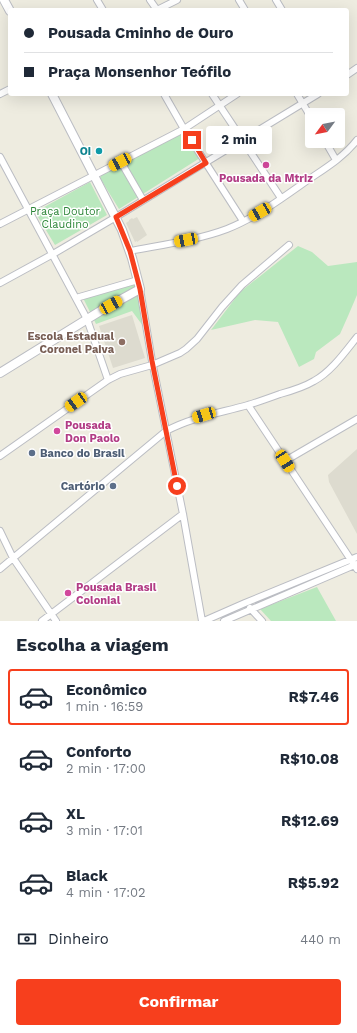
<!DOCTYPE html>
<html lang="pt">
<head>
<meta charset="utf-8">
<style>
  body { margin:0; font-family:"Work Sans",sans-serif; background:#f6f6f7; color:#1f2937; height:100vh; display:flex; flex-direction:column; font-size:15px; white-space:nowrap }
  * { box-sizing:border-box; margin:0 }
  p { font-size:13px; color:#747a83 }
  .icon { flex:none; width:22px; height:22px; fill:none; stroke:currentColor; stroke-width:2; stroke-linecap:round; stroke-linejoin:round }
  .map { position:relative; height:621px; overflow:hidden }
  .side { display:flex; flex-direction:column; background:#fff; flex:1 }
  .side>* { flex:none }
  .guide { position:absolute; left:8px; top:8px; width:341px; height:88px; border-radius:4px; box-shadow:0 4px 16px #0002; display:grid; align-content:center; height:88px; padding:0 16px; background:#fff }
  .needle { width:26px; rotate:238deg }
  .controls { position:absolute; left:305px; top:108px; display:grid; gap:8px }
  .controls a { display:grid; place-items:center; width:40px; height:40px; border-radius:4px; background:#fff; box-shadow:0 4px 16px #0002; font-size:20px }
  .end { position:absolute; width:18px; height:18px; margin:-9px; border:5px solid #f73f1d; background:#fff; box-shadow:0 0 0 2px #fff }
  .from { border-radius:50% }
  .bubble { position:absolute; height:28px; border-radius:4px; background:#fff; box-shadow:0 4px 16px #0002; font-size:13px; font-weight:700; line-height:28px; text-align:center }
  .car { position:absolute; width:12px; height:24px; margin:-12px -6px; border-radius:5px; box-shadow:0 0 3px 1px #0007; background:linear-gradient(#f5c518 24%,#345 0 40%,#f5c518 0 76%,#345 0 86%,#f5c518 0) }
  .guide b { display:flex; align-items:center; gap:14px; height:38px; font-size:15px }
  .guide b+b { border-top:1px solid #e0e1e3 }
  .guide i { width:10px; height:10px; background:#1f2937 }
  ul { padding:0; list-style:none }
  li { display:flex; align-items:center; gap:12px; height:56px; margin:0 8px 6px; padding:0 8px; border:2px solid transparent; border-radius:4px }
  li div { flex:1 }
  li b { display:block; font-size:15px }
  li em { font-style:normal; font-weight:700 }
  li.active { border-color:#f73f1d }
  li>.icon { width:36px; height:36px; stroke-width:1.5 }
  h2 { padding:0 16px; font-size:18px; line-height:48px }
  .pay { display:flex; align-items:center; gap:10px; height:44px; padding:0 16px; font-size:15px }
  .pay p { margin-inline-start:auto }
  .primary-button { display:flex; gap:8px; margin-top:auto; padding:8px 16px }
  .primary-button a { flex:1; height:46px; border-radius:4px; background:#f73f1d; color:#fff; font-size:16px; font-weight:700; line-height:46px; text-align:center }
  .map>svg:first-child { display:block }
  .education { fill:#dddbcf }
  .green { fill:#bae8be }
  .lines { fill:none; stroke-linecap:round; stroke-linejoin:round }
  .minor-casing { stroke:#bbbdc3; stroke-width:8 }
  .tertiary-casing { stroke:#bbbdc3; stroke-width:10 }
  .minor { stroke:#fff; stroke-width:6 }
  .tertiary { stroke:#fff; stroke-width:8 }
  .route { stroke:#f73f1d; stroke-width:5 }
  .culture-dot { fill:#0f9aa8; stroke:#fff; stroke-width:1.5 }
  .hotel-dot { fill:#d1479c; stroke:#fff; stroke-width:1.5 }
  .education-dot { fill:#8d6e63; stroke:#fff; stroke-width:1.5 }
  .service-dot { fill:#5c6f8a; stroke:#fff; stroke-width:1.5 }
  .labels { text-anchor:middle; dominant-baseline:central; stroke-width:3; stroke-linejoin:round; paint-order:stroke }
  .culture-label { font-size:11px; font-weight:bold; fill:#0d838f; stroke:#fff; text-anchor:end }
  .hotel-label { font-size:11px; font-weight:bold; fill:#b23c85; stroke:#fff; text-anchor:start }
  .park-label { font-size:11px; fill:#2e8639; stroke:#fff }
  .education-label { font-size:11px; font-weight:bold; fill:#785e54; stroke:#fff; text-anchor:end }
  .service-label { font-size:11px; font-weight:bold; fill:#4e5e75; stroke:#fff; text-anchor:start }
</style>
</head>
<body>
<div class="map">
<svg width="357" height="621" viewBox="0 0 357 621">
  <rect width="100%" height="100%" fill="#eeece0"/>
  <path class="education" d="M137,217L147,235L137,242V241L135,242L126,223L129,221V220L132,218L133,219Z
    M132,315L145,358L113,368L99,326Z
    M357,449V534L329,482L328,475Z"/>
  <path class="green" d="M183,131L200,158L119,209L100,178L102,174Z
    M90,182L107,215L55,245L35,212Z
    M298,246L312,252L328,266L357,262V295L348,316L340,334L316,352L314,359L299,367L278,322L255,320L211,330L240,292Z
    M136,284L143,326L132,311L96,324L83,298Z
    M317,587L336,621H271L260,609Z"/>
  <g class="lines">
    <defs>
      <path id="minor" d="M97,0L103,10
        M150,0L157,10
        M239,0L245,10
        M276,0L282,10
        M157,10L177,0
        M347,75L357,68
        M0,94L10,89
        M164,94L184,129L243,221
        M212,94L281,198
        M297,94L312,119
        M325,141L336,160
        M0,157L87,319L108,380
        M121,162L143,200
        M0,224L184,129L237,94
        M130,251C161,245 198,240 227,229C255,218 281,199 305,182C324,169 343,158 357,140
        M0,283L53,254L116,217L318,94
        M140,289L152,361L183,514L202,621
        M76,298L138,280
        M248,405L357,569
        M0,456L108,380L120,374L152,365L180,353L186,349L197,339L222,307L242,285L289,245
        M285,461L357,419
        M0,531L13,558L56,621
        M0,569L166,431C192,417 220,413 248,405C258,402 269,398 280,394C291,391 304,387 314,381C331,372 345,352 357,337
        M250,608L262,621
        M42,621L183,514
        M204,621L245,603L357,557
        M224,621L357,564"/>
      <path id="tertiary" d="M4,0L10,11
        M0,373L102,310L140,289L132,258L122,230L52,94"/>
    </defs>
    <use href="#minor" class="minor-casing"/>
    <use href="#tertiary" class="tertiary-casing"/>
    <use href="#minor" class="minor"/>
    <use href="#tertiary" class="tertiary"/>
  </g>
  <g class="lines">
    <path class="route" d="M177,486L152,361L140,289L130,251L116,217L206,163L192,140"/>
  </g>
  <circle class="culture-dot" cx="99" cy="151" r="4"/>
  <g class="hotel-dot">
    <circle cx="266" cy="165" r="4"/>
    <circle cx="57" cy="431" r="4"/>
    <circle cx="68" cy="593" r="4"/>
  </g>
  <circle class="education-dot" cx="122" cy="342" r="4"/>
  <g class="service-dot">
    <circle cx="32" cy="453" r="4"/>
    <circle cx="113" cy="486" r="4"/>
  </g>
  <g class="labels">
    <g class="culture-label">
      <text x="91" y="151">Oi</text>
    </g>
    <g class="hotel-label">
      <text x="266" y="178" text-anchor="middle">Pousada da Mtriz</text>
      <text x="65" y="425">Pousada<tspan x="65" dy="13">Don Paolo</tspan></text>
      <text x="76" y="587">Pousada Brasil<tspan x="76" dy="13">Colonial</tspan></text>
    </g>
    <g class="park-label">
      <text x="65" y="211">Praça Doutor<tspan x="65" dy="13">Claudino</tspan></text>
    </g>
    <g class="education-label">
      <text x="114" y="336">Escola Estadual<tspan x="114" dy="13">Coronel Paiva</tspan></text>
    </g>
    <g class="service-label">
      <text x="40" y="453">Banco do Brasil</text>
      <text x="105" y="486" text-anchor="end">Cartório</text>
    </g>
  </g>
</svg>
<div class="controls">
<a><svg class="needle" viewBox="-14 -14 28 28"><path d="M0-13l5 13h-10z" fill="#e53935"/><path d="M0 13l5-13h-10z" fill="#747a83"/></svg></a>
</div>
<i class="end from" style="left:177px;top:486px"></i>
<i class="end" style="left:192px;top:140px"></i>
<div class="bubble" style="left:206px;top:126px;width:66px">2 min</div>
<i class="car" style="left:120px;top:162px;rotate:242deg"></i>
<i class="car" style="left:260px;top:212px;rotate:240deg"></i>
<i class="car" style="left:186px;top:240px;rotate:259deg"></i>
<i class="car" style="left:111px;top:305px;rotate:61deg"></i>
<i class="car" style="left:76px;top:402px;rotate:235deg"></i>
<i class="car" style="left:204px;top:415px;rotate:253deg"></i>
<i class="car" style="left:285px;top:461px;rotate:147deg"></i>
<div class="guide">
<b><i class="from"></i>Pousada Cminho de Ouro</b>
<b><i></i>Praça Monsenhor Teófilo</b>
</div>
</div>
<section class="side">
<h2>Escolha a viagem</h2>
<ul>
<li class="active"><svg class="icon" aria-label="car" viewBox="0 0 24 24"><path d="M5 17H2v-5l4-1 3-4h7l3 4 3 1v5h-3M9 17h6M6 11h13"/><circle cx="7" cy="17" r="2"/><circle cx="17" cy="17" r="2"/></svg><div><b>Econômico</b><p>1 min · 16:59</p></div><em>R$7.46</em></li>
<li><svg class="icon" aria-label="car" viewBox="0 0 24 24"><path d="M5 17H2v-5l4-1 3-4h7l3 4 3 1v5h-3M9 17h6M6 11h13"/><circle cx="7" cy="17" r="2"/><circle cx="17" cy="17" r="2"/></svg><div><b>Conforto</b><p>2 min · 17:00</p></div><em>R$10.08</em></li>
<li><svg class="icon" aria-label="car" viewBox="0 0 24 24"><path d="M5 17H2v-5l4-1 3-4h7l3 4 3 1v5h-3M9 17h6M6 11h13"/><circle cx="7" cy="17" r="2"/><circle cx="17" cy="17" r="2"/></svg><div><b>XL</b><p>3 min · 17:01</p></div><em>R$12.69</em></li>
<li><svg class="icon" aria-label="car" viewBox="0 0 24 24"><path d="M5 17H2v-5l4-1 3-4h7l3 4 3 1v5h-3M9 17h6M6 11h13"/><circle cx="7" cy="17" r="2"/><circle cx="17" cy="17" r="2"/></svg><div><b>Black</b><p>4 min · 17:02</p></div><em>R$5.92</em></li>
</ul>
<div class="pay"><svg class="icon" aria-label="cash" viewBox="0 0 24 24"><path d="M3 7h18v10H3z"/><circle cx="12" cy="12" r="2"/></svg>Dinheiro<p>440 m</p></div>
<div class="primary-button"><a>Confirmar</a></div>
</section>
</body>
</html>
